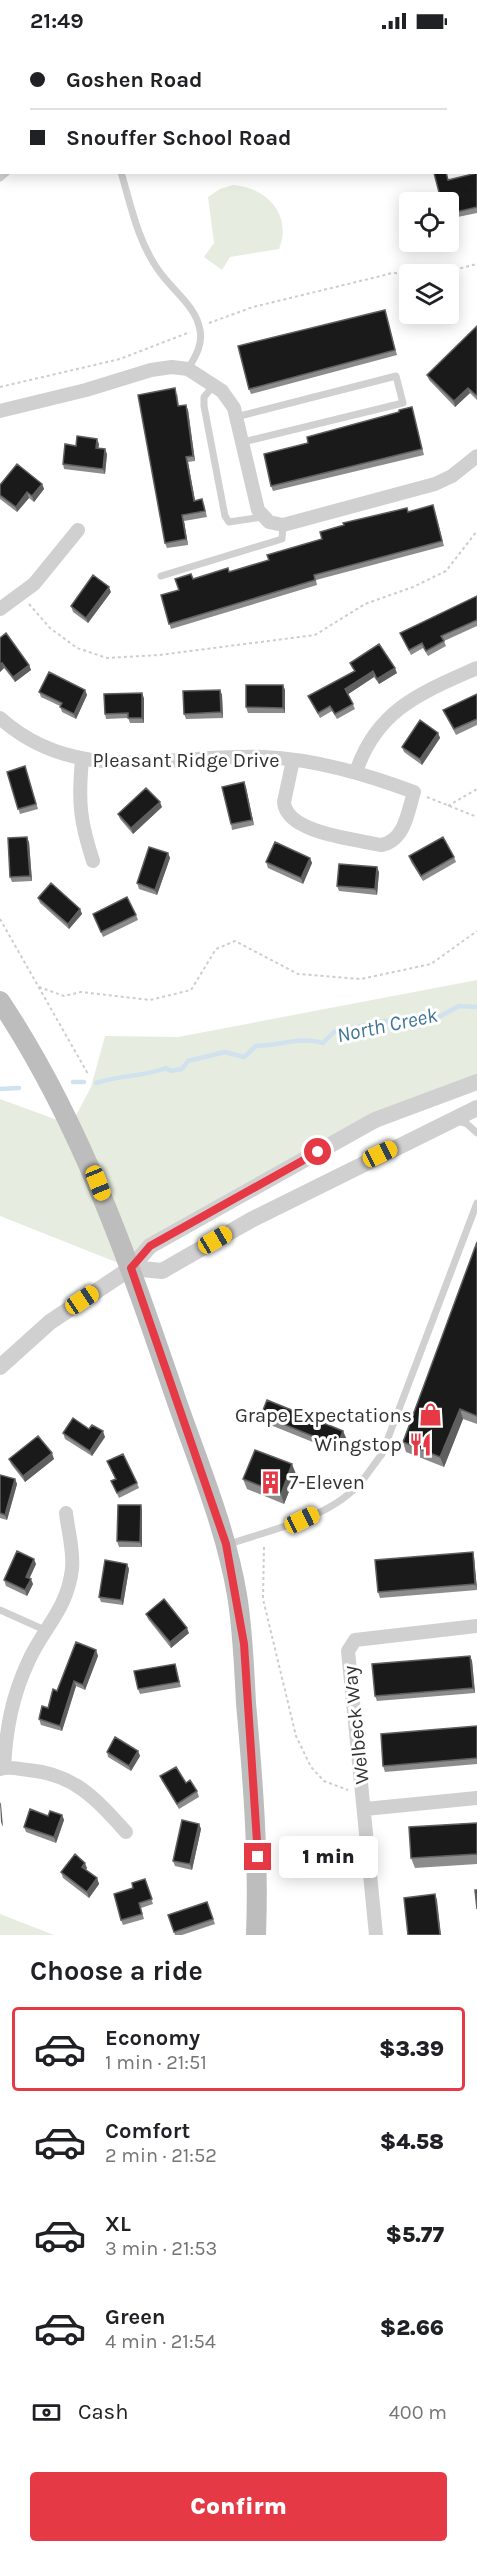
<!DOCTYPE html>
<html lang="en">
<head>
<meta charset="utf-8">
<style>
  body { margin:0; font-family:Karla,sans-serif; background:#f2f2f2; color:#202124; height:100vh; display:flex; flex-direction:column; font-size:22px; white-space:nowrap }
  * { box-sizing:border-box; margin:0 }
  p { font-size:20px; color:#757577 }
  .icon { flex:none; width:33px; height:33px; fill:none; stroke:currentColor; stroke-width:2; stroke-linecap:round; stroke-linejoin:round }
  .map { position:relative; height:1893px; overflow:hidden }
  .sheet { display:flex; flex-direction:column; background:#fff; flex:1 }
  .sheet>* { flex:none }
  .guide { position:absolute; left:0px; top:0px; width:477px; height:132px; box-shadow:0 3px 15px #0003; display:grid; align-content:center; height:132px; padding:0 30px; background:#fff }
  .controls { position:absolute; left:399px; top:150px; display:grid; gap:12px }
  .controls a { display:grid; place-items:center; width:60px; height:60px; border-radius:6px; background:#fff; box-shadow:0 3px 15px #0003; font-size:30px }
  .end { position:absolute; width:27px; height:27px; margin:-14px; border:8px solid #e63946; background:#fff; box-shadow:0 0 0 3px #fff }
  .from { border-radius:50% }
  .bubble { position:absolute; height:42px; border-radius:6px; background:#fff; box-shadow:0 3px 15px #0003; font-size:20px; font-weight:800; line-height:42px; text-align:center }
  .car { position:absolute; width:18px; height:36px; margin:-18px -9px; border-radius:8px; box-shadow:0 0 4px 2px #0007; background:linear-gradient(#f5c518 24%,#345 0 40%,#f5c518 0 76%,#345 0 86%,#f5c518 0) }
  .guide b { display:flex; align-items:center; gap:21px; height:57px; font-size:22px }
  .guide b+b { border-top:2px solid #e0e0e0 }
  .guide i { width:15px; height:15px; background:#202124 }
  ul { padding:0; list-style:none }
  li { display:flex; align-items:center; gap:18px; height:84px; margin:0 12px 9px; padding:0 18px; border:3px solid transparent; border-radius:6px }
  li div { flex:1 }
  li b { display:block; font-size:22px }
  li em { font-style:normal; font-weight:800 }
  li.current { border-color:#e63946 }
  li>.icon { width:54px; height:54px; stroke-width:1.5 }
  h2 { padding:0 30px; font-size:27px; line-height:72px }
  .pay { display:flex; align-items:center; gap:15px; height:66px; padding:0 30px; font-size:22px }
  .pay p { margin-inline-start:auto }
  .cta { display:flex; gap:12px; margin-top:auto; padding:12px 30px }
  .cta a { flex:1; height:69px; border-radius:6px; background:#e63946; color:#fff; font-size:24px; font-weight:800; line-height:69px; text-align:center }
  .status { display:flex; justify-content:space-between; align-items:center; height:42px; padding:0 30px; background:#fff; direction:ltr }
  .status svg { height:16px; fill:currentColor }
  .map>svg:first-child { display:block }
  .green { fill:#e6ecdf }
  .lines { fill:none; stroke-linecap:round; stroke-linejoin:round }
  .stream { stroke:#cfe2ee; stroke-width:4.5 }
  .path { stroke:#cdcdcd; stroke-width:2; stroke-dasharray:3 3; stroke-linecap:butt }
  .service { stroke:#d0d0d0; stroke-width:7 }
  .minor { stroke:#d0d0d0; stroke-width:14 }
  .tertiary { stroke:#d0d0d0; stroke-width:16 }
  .secondary { stroke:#bdbdbd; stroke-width:20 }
  .wall { fill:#8c8c8c }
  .shaded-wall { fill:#5f5f5f }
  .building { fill:#1a1a1a; stroke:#5f5f5f; stroke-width:1.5 }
  .route { stroke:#e63946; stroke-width:8 }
  .labels { text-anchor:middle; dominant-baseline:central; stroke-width:6; stroke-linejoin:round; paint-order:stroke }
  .street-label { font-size:20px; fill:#333; stroke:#fff }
  .poi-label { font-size:20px; fill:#333; stroke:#fff; text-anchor:end }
  .water-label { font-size:21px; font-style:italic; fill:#3f7597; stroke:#fff }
</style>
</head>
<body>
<div class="status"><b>21:49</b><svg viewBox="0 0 49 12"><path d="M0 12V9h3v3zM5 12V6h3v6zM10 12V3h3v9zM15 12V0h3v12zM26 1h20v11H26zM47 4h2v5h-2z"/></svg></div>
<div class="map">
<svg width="477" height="1893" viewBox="0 0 477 1893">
  <rect width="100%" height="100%" fill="#fff"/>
  <path class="green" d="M233,143C266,145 293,173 279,207L230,215L222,228L204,215L214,201L208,155L220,147Z
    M477,938V1040L461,1044L205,1172L131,1226L0,1174V1057L71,1083L91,1045L105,994L178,995Z
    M0,1872L54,1893H0Z"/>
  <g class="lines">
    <path class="stream" d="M73,1040H84
      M96,1041C120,1033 143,1035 166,1026L171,1029L182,1027L188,1019L225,1010L244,1015L256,1004C278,1004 302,994 323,1001L334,990L385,979L401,981L415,975H439L459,964L477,965
      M0,1047L19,1046"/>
    <path class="path" d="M210,0L211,2
      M437,232L477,222
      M209,281L253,265L381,234L392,231L413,232
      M0,345L120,317L190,290
      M29,562L50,586L77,606L107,616L159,613L315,593L365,562L413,545L446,529L477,489
      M427,755L477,775
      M448,764L477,747
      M0,877L88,1032
      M39,945L64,954L81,950L150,958L191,948L216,907L235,899L298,932L361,937L431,922L477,889
      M264,1505L263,1557L296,1694L311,1725L324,1739L348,1748"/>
    <path class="service" d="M37,2V0
      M0,36L2,38
      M476,91H477
      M476,119H477
      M121,130C131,164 138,200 159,229C173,249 196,264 200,288C203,303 195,315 188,327
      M0,136L7,130
      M214,343L204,355V364L225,474L229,480L263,475
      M236,375L396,334L403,361L243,400
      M161,534L282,497L283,483
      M458,1079L467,1082L477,1091
      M229,1502C273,1487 331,1476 362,1439C369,1430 375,1421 382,1412L477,1161
      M0,1568L47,1589"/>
    <path class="minor" d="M0,369L86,348L151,328L172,325L188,327L222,349L234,366L258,468L269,480L283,483L435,442L452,434L477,414
      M0,567L34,542L78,488
      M0,676C78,746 170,711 263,715C315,717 365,732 414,750C408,769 405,799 381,803C355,797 286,791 284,760L293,718
      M82,718C78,760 80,779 93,819
      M356,730C377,667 421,651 477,626
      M4,1726C6,1687 12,1654 29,1618C44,1585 67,1568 72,1527C74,1509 68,1489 66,1471
      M0,1727C9,1724 19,1727 28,1728C75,1732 96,1757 126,1790
      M365,1767L477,1756
      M376,1893L348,1609L355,1598L477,1584"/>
    <path class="tertiary" d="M131,1226L162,1229L251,1178L477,1066
      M0,1325L50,1280L131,1226L150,1204L375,1078L477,1040"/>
    <path class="secondary" d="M0,959C82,1082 129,1220 177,1360C199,1423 226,1487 237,1553C243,1589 244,1625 246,1661C253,1739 259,1815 256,1893"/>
  </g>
  <path class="wall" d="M397,0H410L405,2H397Z
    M477,131V171L448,177V160L440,154L449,138Z
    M385,268L397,313L251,352L249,347Z
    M477,284V358L470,351L455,365L429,338L427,333Z
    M177,351L179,364L188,368L195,419L188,420L195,459L204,462L207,475L184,479L188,503L167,506L165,501Z
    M413,370L424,413L273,449L271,444Z
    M99,402L98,406L107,412L105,432L64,427L63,422L76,404Z
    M42,442L44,447L34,460L29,456L17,470L0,457V443Z
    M435,469L444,504L316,538L317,543L171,587L161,553L179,548L193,537L229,530L269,518L408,470Z
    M111,550L88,581L73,570L71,564Z
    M477,554V584L444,599L446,604L428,614L423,606L411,613L400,591Z
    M0,596L29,623L31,628L15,640L4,626L0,630Z
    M350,621L397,631L379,642L374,635L348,652L355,667L337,677L332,669L320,676L308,654L354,629Z
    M283,643L285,648V671H248L246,665Z
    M85,648L87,653L76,677L62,670L60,664L41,655L39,650Z
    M220,648L222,653L223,676L186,677L184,672Z
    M477,652V683L456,693L443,668Z
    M144,656V681H130L128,676L106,677L105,672Z
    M438,691L440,696L422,723L404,710L402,705Z
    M25,724L38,767L20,772L7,730Z
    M244,740L254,783L232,788L231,782Z
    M162,765L133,792L120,777L118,772Z
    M29,800L32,839L12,840L10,835Z
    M168,811L170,816L157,853L139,847L137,841Z
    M409,814L454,815L456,820L423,839L411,820Z
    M310,816L312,821L303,842L268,826L266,820Z
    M379,830L377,853L339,849L337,844Z
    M38,856L80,867L82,872L69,887L40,861Z
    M93,872L136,873L138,878L103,895Z
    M477,1200V1382L463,1377L444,1425L406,1410L403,1400Z
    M261,1373L343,1389L346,1396L340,1411L263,1380Z
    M89,1387L105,1395L92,1414L65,1397L63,1391Z
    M9,1417H54L25,1440L11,1422Z
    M107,1419L137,1441L139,1446L119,1456L111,1439L115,1437Z
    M296,1432L284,1462L247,1447L243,1437Z
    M0,1433L15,1437L17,1442L7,1478L0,1476Z
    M142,1468V1505H119L117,1499Z
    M474,1515L477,1548L380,1556L378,1550Z
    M36,1522L29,1536L33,1542L27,1554L6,1544L4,1538Z
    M127,1522L129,1527L123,1563L101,1560L99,1555Z
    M146,1572L189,1591L171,1606L148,1577Z
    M96,1608L98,1614L85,1648L76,1644L62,1689L41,1683L39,1677L48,1666L57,1649Z
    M470,1614L472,1619L475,1651L377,1659L375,1654Z
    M175,1622L181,1645L140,1652L138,1647Z
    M477,1684V1722L385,1730L383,1724Z
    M138,1709L140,1714L131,1729L108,1715L107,1710Z
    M160,1734L197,1749L199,1755L179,1767L162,1739Z
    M62,1773L64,1778L56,1801L26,1790L24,1785L48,1774Z
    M477,1781V1822L415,1826L411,1816Z
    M199,1782L201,1787L192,1828L175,1824L173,1819Z
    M87,1826L86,1828L97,1836L99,1842L89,1856L63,1836L61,1830Z
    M145,1837L153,1862L141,1866L144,1877L123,1883L121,1878L133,1846Z
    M207,1860L215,1882L182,1893H175L168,1873Z"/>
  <path class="shaded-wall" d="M468,346L470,351L455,365L454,359Z
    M186,363L188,368L195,419L193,414Z
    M97,397L99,402L98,411L96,406Z
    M105,407L107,412L105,432L103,427Z
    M186,415L188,420L196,464L194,459Z
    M42,442L44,447L34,460L32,454Z
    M27,450L29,456L17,470L16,465Z
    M182,473L184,479L188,503L186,497Z
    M109,545L111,550L88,581L86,576Z
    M2,621L4,626L0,630V623Z
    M29,623L31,628L15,640L13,635Z
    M395,626L397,631L379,642L377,637Z
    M373,629L374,635L347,653L345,647Z
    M283,643L285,648V671L283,666Z
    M85,648L87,653L76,677L74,672Z
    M220,648L222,653L223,676L221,670Z
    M142,651L144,656V681L142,676Z
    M438,691L440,696L422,723L420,717Z
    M244,740L246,745L254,783L252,778Z
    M160,760L162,765L133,792L131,786Z
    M27,795L29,800L32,839L30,834Z
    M168,811L170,816L157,853L155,848Z
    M310,816L312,821L303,842L301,836Z
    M377,825L379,830L377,853L375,847Z
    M80,867L82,872L69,887L68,882Z
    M460,1367L463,1377L444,1425L440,1415Z
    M103,1389L105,1395L92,1414L90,1409Z
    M343,1389L346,1396L340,1411L337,1404Z
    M52,1411L54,1417L25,1440L23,1434Z
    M292,1422L296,1432L284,1462L281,1452Z
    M15,1437L17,1442L7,1478L5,1473Z
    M141,1463L142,1468V1505L140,1500Z
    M473,1510L474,1515L477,1547L475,1542Z
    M34,1517L36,1522L28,1540L26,1535Z
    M127,1522L129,1527L123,1563L121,1558Z
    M31,1537L33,1542L27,1554L25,1548Z
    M187,1586L189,1591L171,1606L170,1600Z
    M96,1608L98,1614L85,1648L83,1643Z
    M470,1614L472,1619L475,1651L473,1646Z
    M74,1639L76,1644L62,1689L60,1684Z
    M138,1709L140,1714L131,1729L129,1724Z
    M0,1760L1,1762L3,1785L1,1780Z
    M62,1773L64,1778L56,1801L54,1795Z
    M199,1782L201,1787L192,1828L190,1822Z
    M85,1821L87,1826L84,1830L82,1825Z
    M97,1836L99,1842L89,1856L87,1850Z
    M435,1852L437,1858L441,1893H440Z"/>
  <path class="building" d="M119,0H163V2H120Z
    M212,0H249L251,1L250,2H212Z
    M477,22V67L476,68V23Z
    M437,130H446L448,138L477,131V165L448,172V160H435L434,156L440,154L434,131Z
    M385,268L395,308L249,347L238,304Z
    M477,284V352L476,353L468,346L454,359L427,333Z
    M175,346L178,364L186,363L193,414L186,415L194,459L202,457L205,469L182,473L186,497L165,501L138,353Z
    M412,365L422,407L271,444L264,412L308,401L307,395L399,370V368Z
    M77,394L97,397L96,406L105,407L103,427L63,422L65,402L76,404Z
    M17,422L42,442L32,454L27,450L16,465L0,453V443Z
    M433,463L442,499L314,533L315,538L169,582L161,553L179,548L175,537L191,532L193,537L228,526L229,530L269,518L267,513L322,497L320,490L344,483L343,481L407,466L408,470Z
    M93,533L109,545L86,576L71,564Z
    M477,554V578L441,594L444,599L426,609L422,601L409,608L400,591Z
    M6,591L29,623L13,635L2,621L0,623V596Z
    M379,602L395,626L377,637L373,629L345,647L353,662L335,672L330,664L318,671L308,654L355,629L350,621Z
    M49,630L85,648L74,672L60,665L62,661L39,650Z
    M246,643H283V666L246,665Z
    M220,648L221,670L184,672L183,649Z
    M142,651V676H128V671L105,672L104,652Z
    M477,652V677L454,687L443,668Z
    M420,678L438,691L420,717L402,705Z
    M25,724L36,762L18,767L7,730Z
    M244,740L252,778L231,782L222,745Z
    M146,746L160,760L131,786L118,772Z
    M27,795L30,834L10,835L8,796Z
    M443,795L454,815L421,834L409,814Z
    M275,800L310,816L301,836L266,820Z
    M149,805L168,811L155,848L137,841Z
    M339,822L377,825L375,847L337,844Z
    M51,841L80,867L68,882L38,856Z
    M127,855L136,873L101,890L93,872Z
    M477,1200V1374L460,1367L440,1415L403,1400Z
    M267,1358L343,1389L337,1404L261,1373Z
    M73,1376L89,1387L92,1383L103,1389L90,1409L63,1391Z
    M38,1394L52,1411L23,1434L9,1417Z
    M255,1408L292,1422L281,1452L243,1437Z
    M123,1412L137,1441L117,1451L111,1439L116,1437L107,1419Z
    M0,1433L15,1437L5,1473L0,1471Z
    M118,1463H141L140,1500L117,1499Z
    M17,1509L34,1517L26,1535L31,1537L25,1548L4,1538Z
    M473,1510L475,1542L378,1550L375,1518Z
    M105,1518L127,1522L121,1558L99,1555Z
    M164,1557L187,1586L170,1600L146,1572Z
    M76,1600L96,1608L83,1643L74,1639L60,1684L39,1677L42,1664L48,1666L53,1647L57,1649Z
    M470,1614L473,1646L375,1654L372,1622Z
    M175,1622L179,1640L138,1647L134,1629Z
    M477,1684V1716L383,1724L381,1692Z
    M115,1695L138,1709L129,1724L107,1710Z
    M176,1725L186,1741L190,1738L197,1749L177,1762L160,1734Z
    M30,1767L48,1774L50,1769L62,1773L54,1795L24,1785Z
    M182,1778L199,1782L190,1822L173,1819Z
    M477,1781V1812L411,1816L409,1785Z
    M75,1812L85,1821L82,1825L97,1836L87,1850L61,1830Z
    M145,1837L152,1857L139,1861L142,1872L121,1878L114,1852L133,1846L132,1841Z
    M475,1848H477V1867Z
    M435,1852L440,1893H408L404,1856Z
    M207,1860L213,1877L174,1890L168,1873Z"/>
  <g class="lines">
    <path class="route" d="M258,1815L244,1602L226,1502L131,1226L150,1204L318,1110"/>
  </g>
  <defs>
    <symbol id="shop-bare" viewBox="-9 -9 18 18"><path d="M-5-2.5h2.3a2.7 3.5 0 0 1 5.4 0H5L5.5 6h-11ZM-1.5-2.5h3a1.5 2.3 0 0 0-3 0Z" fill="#e63946" stroke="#fff" stroke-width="2.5" paint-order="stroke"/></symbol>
    <symbol id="restaurant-bare" viewBox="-9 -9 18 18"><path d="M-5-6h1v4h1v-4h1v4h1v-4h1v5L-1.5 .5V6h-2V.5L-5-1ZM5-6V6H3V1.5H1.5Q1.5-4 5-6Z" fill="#e63946" stroke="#fff" stroke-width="2.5" paint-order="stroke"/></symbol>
    <symbol id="building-bare" viewBox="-9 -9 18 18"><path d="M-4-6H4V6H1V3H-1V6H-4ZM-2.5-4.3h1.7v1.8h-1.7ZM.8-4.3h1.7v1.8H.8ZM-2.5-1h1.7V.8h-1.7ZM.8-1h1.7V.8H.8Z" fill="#e63946" stroke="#fff" stroke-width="2.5" paint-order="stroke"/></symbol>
  </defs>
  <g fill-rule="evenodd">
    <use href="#shop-bare" x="414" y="1356" width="33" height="33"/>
    <use href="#restaurant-bare" x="404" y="1386" width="33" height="33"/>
    <use href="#building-bare" x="254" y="1424" width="33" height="33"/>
  </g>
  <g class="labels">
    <g class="street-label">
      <text x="186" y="718">Pleasant Ridge Drive</text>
      <text transform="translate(356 1683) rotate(-96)">Welbeck Way</text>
    </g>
    <g class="poi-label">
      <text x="412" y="1373">Grape Expectations</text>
      <text x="402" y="1402">Wingstop</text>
      <text x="289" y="1440" text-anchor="start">7-Eleven</text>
    </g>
    <g class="water-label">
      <text transform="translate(387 983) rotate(-12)">North Creek</text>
    </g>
  </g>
</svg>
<div class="controls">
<a><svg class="icon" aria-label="locate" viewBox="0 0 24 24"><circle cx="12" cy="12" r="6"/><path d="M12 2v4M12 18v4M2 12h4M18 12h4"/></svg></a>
<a><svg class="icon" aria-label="layers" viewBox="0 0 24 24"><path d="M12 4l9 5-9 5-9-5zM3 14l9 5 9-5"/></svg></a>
</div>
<i class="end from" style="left:318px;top:1110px"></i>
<i class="end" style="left:258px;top:1815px"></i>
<div class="bubble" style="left:279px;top:1794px;width:99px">1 min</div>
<i class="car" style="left:380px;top:1112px;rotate:64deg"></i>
<i class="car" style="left:98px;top:1141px;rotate:158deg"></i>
<i class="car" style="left:215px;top:1198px;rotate:60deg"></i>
<i class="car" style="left:82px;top:1258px;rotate:56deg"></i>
<i class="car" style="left:302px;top:1478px;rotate:65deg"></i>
<div class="guide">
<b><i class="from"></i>Goshen Road</b>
<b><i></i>Snouffer School Road</b>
</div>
</div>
<section class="sheet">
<h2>Choose a ride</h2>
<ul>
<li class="current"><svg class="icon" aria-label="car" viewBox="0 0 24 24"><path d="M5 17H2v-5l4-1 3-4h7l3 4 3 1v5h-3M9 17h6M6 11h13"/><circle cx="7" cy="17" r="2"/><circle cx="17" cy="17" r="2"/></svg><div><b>Economy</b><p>1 min · 21:51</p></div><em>$3.39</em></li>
<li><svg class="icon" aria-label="car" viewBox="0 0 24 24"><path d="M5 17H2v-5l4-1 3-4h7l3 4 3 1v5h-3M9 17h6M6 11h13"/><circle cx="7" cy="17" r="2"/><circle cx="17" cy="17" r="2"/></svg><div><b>Comfort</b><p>2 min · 21:52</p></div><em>$4.58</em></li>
<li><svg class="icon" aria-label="car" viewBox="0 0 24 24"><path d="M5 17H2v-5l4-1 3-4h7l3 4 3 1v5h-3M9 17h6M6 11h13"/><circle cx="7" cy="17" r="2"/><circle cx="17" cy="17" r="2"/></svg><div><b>XL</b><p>3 min · 21:53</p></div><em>$5.77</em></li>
<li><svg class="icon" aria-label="car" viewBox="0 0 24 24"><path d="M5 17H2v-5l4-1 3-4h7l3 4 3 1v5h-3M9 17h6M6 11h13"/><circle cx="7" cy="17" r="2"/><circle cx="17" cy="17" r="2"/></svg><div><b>Green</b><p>4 min · 21:54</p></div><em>$2.66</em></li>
</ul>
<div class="pay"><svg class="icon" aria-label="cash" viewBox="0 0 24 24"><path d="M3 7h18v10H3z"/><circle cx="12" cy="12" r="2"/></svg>Cash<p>400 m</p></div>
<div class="cta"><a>Confirm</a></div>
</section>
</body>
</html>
